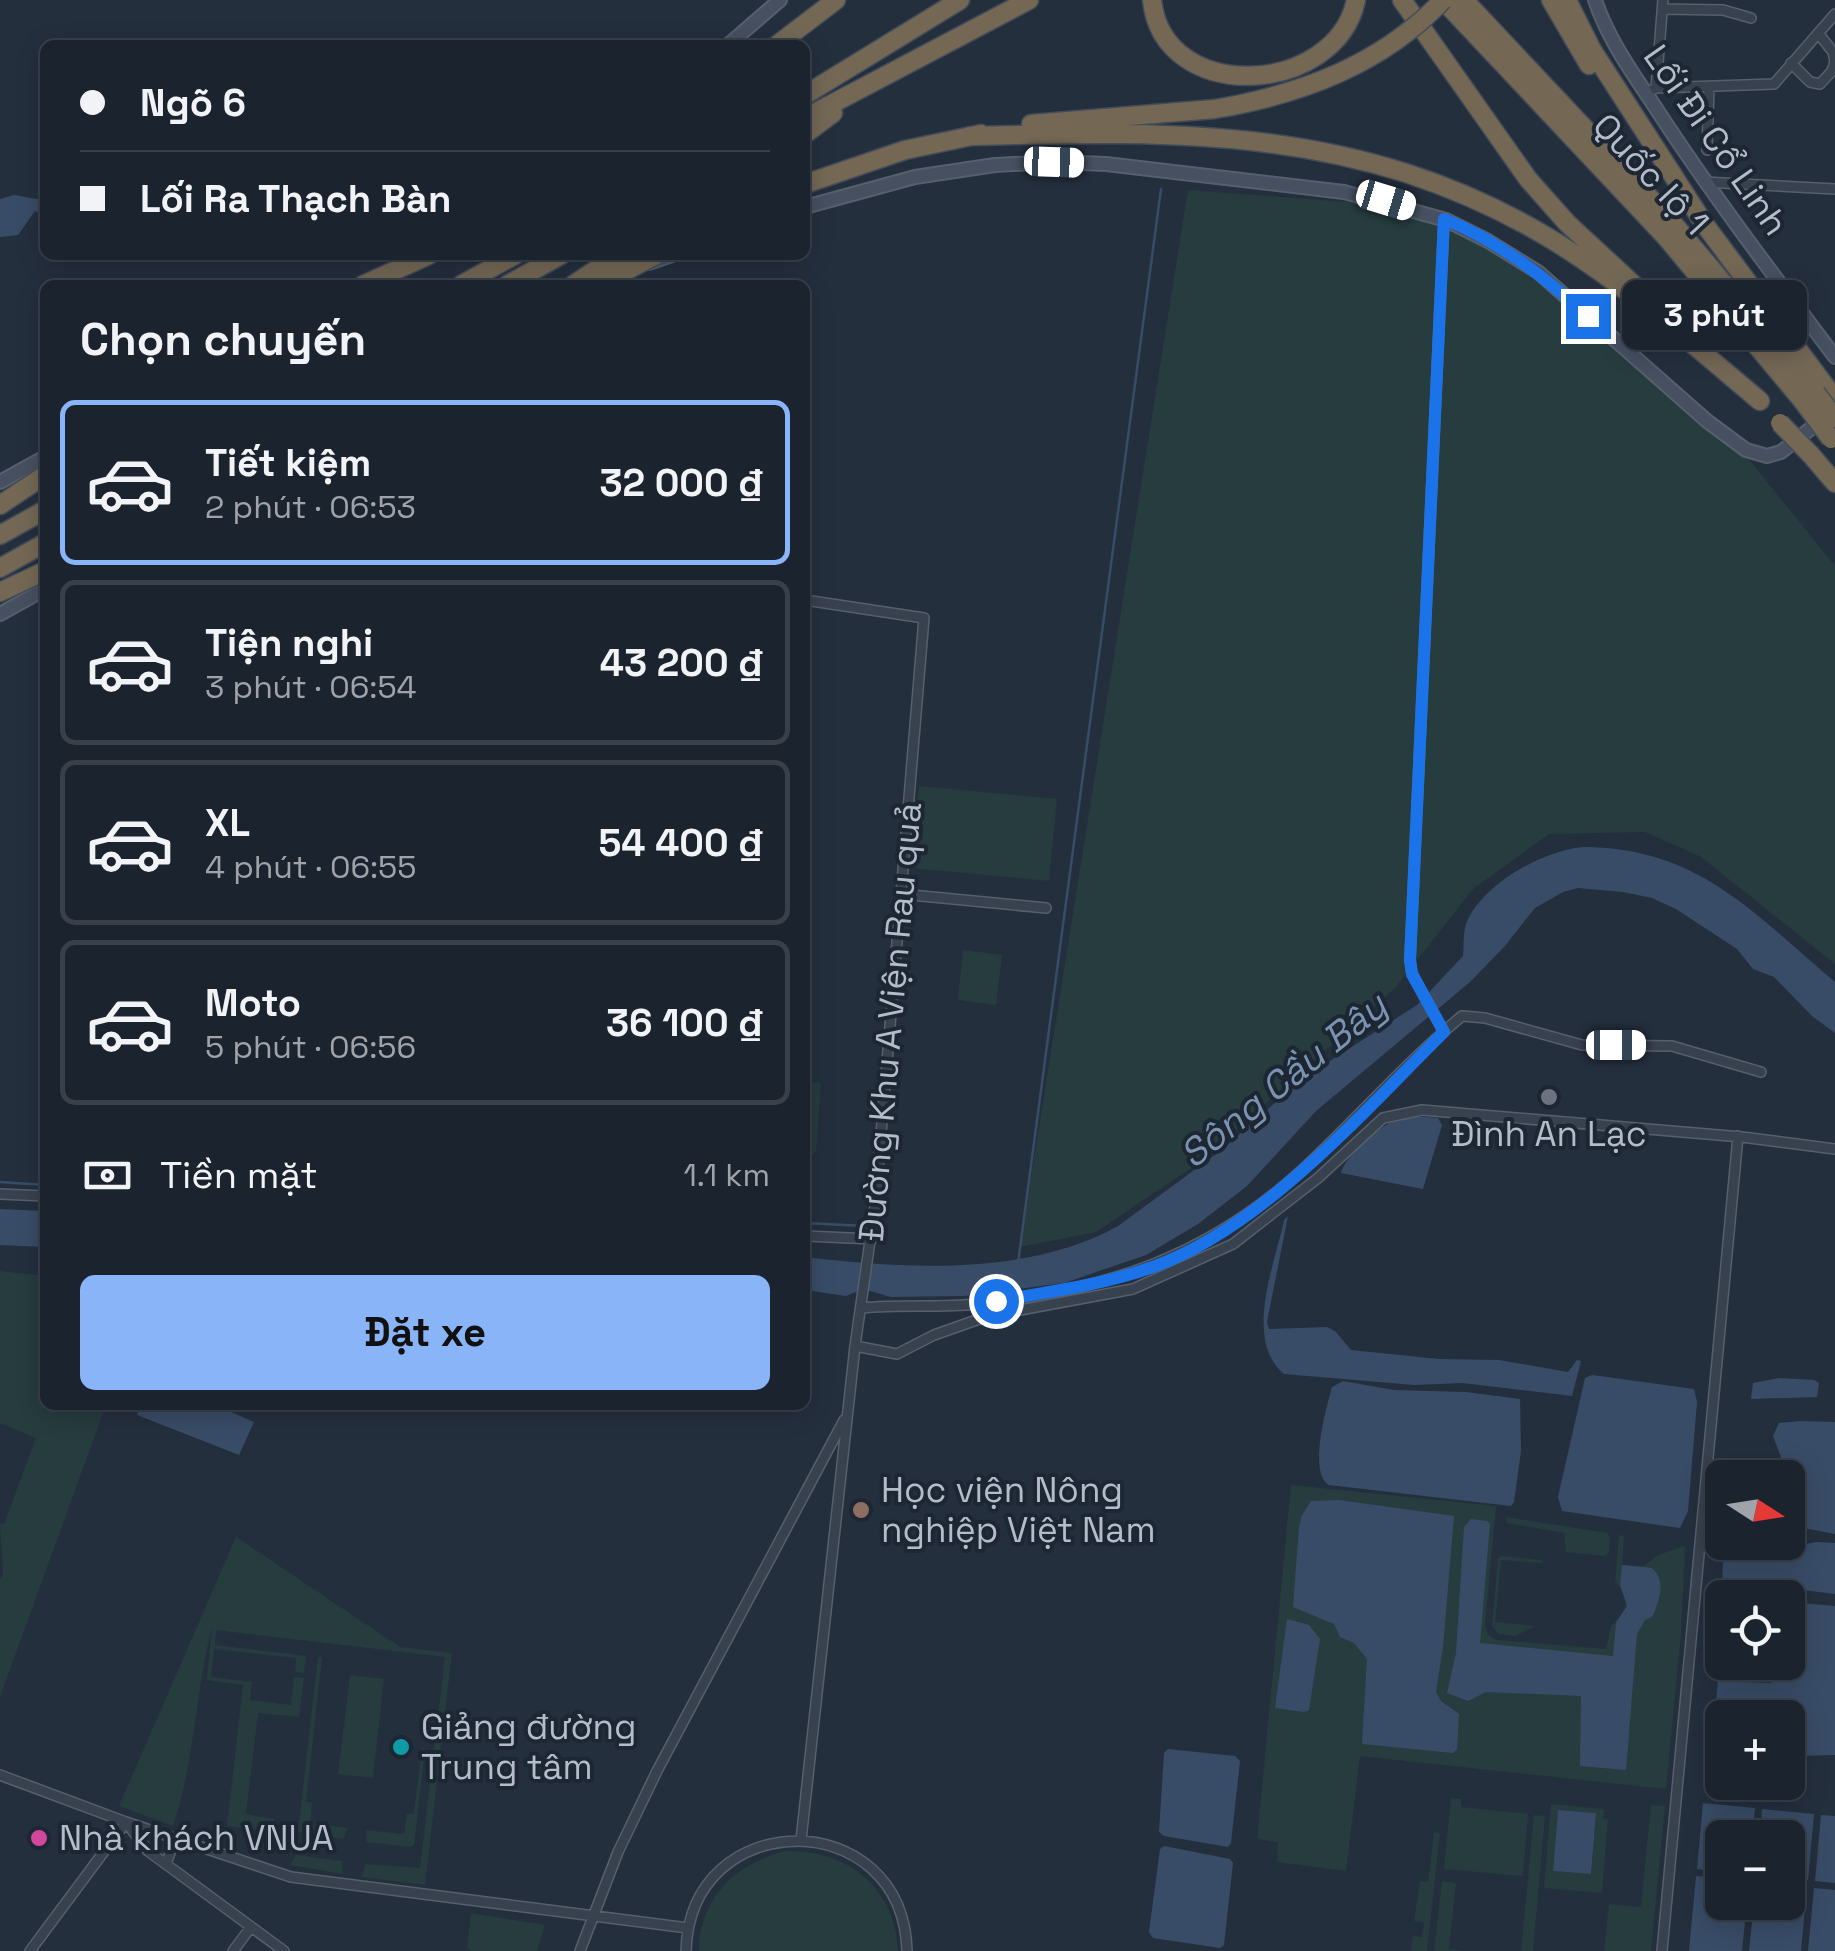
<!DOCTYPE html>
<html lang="vi">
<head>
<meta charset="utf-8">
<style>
  body { margin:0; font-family:"Space Grotesk",sans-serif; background:#282f3a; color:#f1f3f6; height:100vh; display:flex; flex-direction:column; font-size:38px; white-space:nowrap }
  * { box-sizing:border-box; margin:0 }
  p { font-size:32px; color:#a0a4aa }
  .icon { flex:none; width:55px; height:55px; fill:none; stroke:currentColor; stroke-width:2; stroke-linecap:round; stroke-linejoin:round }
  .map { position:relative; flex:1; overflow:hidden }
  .sheet { position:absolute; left:40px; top:280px; width:770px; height:1130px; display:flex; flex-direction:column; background:#1b232e; border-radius:15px; box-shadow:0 5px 25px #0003,0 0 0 2px #39404a }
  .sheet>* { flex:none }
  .guide { position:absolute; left:40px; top:40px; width:770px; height:220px; border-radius:15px; box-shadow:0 5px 25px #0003,0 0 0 2px #39404a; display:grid; align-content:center; height:220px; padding:0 40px; background:#1b232e }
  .needle { width:65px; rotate:102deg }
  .controls { position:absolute; left:1705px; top:1460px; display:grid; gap:20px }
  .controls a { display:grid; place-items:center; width:100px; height:100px; border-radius:15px; background:#1b232e; box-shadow:0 5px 25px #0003,0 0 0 2px #39404a; font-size:50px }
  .end { position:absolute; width:45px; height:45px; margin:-22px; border:12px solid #1a73e8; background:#fff; box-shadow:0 0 0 5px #fff }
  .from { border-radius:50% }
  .bubble { position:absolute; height:70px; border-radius:15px; background:#1b232e; box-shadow:0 5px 25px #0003,0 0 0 2px #39404a; font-size:32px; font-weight:800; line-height:70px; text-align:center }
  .car { position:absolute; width:30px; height:60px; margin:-30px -15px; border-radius:12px; box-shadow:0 0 8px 2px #0007; background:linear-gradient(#fff 24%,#345 0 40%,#fff 0 76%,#345 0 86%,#fff 0) }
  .guide b { display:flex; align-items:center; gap:35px; height:95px; font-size:38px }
  .guide b+b { border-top:2px solid #39404a }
  .guide i { width:25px; height:25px; background:#f1f3f6 }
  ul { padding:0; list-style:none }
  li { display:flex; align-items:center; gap:30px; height:165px; margin:0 20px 15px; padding:0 20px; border:5px solid #39404a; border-radius:15px }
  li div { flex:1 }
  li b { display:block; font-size:38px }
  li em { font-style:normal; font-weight:800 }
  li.active { border-color:#8ab4f8 }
  li>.icon { width:90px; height:90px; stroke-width:1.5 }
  h2 { padding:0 40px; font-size:45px; line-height:120px }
  .pay { display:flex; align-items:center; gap:25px; height:110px; padding:0 40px; font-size:38px }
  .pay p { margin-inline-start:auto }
  .cta { display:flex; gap:20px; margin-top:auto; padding:20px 40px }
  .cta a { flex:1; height:115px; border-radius:15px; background:#8ab4f8; color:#111; font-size:40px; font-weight:800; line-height:115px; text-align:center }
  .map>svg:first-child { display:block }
  .green { fill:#263c3f; fill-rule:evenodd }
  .water { fill:#394c67 }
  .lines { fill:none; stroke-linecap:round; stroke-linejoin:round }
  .stream { stroke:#394c67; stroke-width:2.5 }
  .minor-casing { stroke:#565f6c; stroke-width:12 }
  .secondary-casing { stroke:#565f6c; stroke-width:16 }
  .motorway-casing { stroke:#434c59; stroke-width:21 }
  .minor { stroke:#38414e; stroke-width:9 }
  .secondary { stroke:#465061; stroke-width:12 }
  .motorway { stroke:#746855; stroke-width:18 }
  .motorway-bridge-casing { stroke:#434c59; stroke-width:21; stroke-linecap:butt }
  .motorway-bridge { stroke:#746855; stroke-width:18 }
  .route { stroke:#1a73e8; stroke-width:12 }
  .worship-dot { fill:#6b7280; stroke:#1d2633; stroke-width:4 }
  .education-dot { fill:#8d6e63; stroke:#1d2633; stroke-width:4 }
  .culture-dot { fill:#0f9aa8; stroke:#1d2633; stroke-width:4 }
  .hotel-dot { fill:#d1479c; stroke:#1d2633; stroke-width:4 }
  .labels { text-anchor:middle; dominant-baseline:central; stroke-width:8; stroke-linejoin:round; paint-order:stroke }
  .street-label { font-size:35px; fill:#b4bcc9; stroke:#1d2633 }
  .poi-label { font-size:35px; fill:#b4bcc9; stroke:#1d2633; text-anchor:start }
  .water-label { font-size:38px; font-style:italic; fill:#7c92b1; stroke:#1d2633 }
</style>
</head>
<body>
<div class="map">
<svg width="1835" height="1951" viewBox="0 0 1835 1951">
  <rect width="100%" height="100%" fill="#242f3e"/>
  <path class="green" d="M1188,190L1388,205L1478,237L1533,277L1751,462L1835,566V964L1701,857L1645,832L1549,834L1473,889L1395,988L1200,1162L1096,1232L1020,1247Z
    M919,786L1057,799L1049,881L912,868Z
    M963,950L1002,955L996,1005L958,1000Z
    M805,1081L821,1083L816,1151L806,1161Z
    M0,1271L45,1276V1405H106L0,1697V1579L3,1575L0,1523L4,1524L36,1438L0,1423Z
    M1291,1485L1496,1506L1485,1626L1488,1635L1496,1640L1606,1649L1611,1626C1630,1612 1630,1598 1615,1581L1619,1535L1624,1536L1622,1565L1644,1566L1658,1555L1685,1546L1681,1634L1666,1789L1360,1756L1346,1871L1277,1862L1278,1842L1257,1839Z
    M1506,1517L1607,1533L1610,1537L1609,1552L1605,1556L1566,1552L1564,1533L1507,1523Z
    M236,1537L400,1647L452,1653L425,1885L361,1877L366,1864L420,1868L445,1657L216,1630L215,1645L306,1656L304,1673L295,1672L296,1658L214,1649L211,1677L252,1682L250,1700L291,1705L294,1677L304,1678L299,1717L258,1713L246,1814L274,1819L275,1831L227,1826L243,1685L207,1680L212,1627C195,1693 195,1761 173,1826L119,1806Z
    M1501,1556L1542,1560V1563L1501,1560L1495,1622L1536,1626L1515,1636L1499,1634L1492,1626L1498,1559Z
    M318,1657H322L306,1801L312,1803L310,1823L348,1828L343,1839L298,1832Z
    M350,1675L384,1679L373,1778L338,1774Z
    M422,1748H425L414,1845L410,1847L367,1842L366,1830L404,1834L407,1814H414Z
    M1451,1798L1461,1799V1807L1528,1814L1523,1876L1444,1869Z
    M1551,1804L1604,1809L1603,1818L1608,1819L1602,1893L1544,1888ZM1558,1810L1596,1813L1591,1874L1553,1871Z
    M1651,1805L1665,1806L1651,1951H1604L1609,1904L1641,1907Z
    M1534,1815L1545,1816L1533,1951H1521Z
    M1434,1832L1440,1833L1427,1951H1411L1413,1936L1422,1937L1424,1922L1414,1921L1420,1881L1428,1882Z
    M786,1851C847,1849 896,1888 898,1951H699C699,1898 737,1862 786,1851Z
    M296,1855L342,1861L343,1874L290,1865Z
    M1442,1881L1456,1883L1449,1949L1466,1951H1434Z
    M471,1913L545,1925L537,1951H472L467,1948Z"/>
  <path class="water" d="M14,195L42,200L45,215L35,211L18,235L0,237V199Z
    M1582,847C1698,847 1752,912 1835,982V1033L1812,1016L1774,977L1753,969L1737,949L1676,909L1652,898L1623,892L1578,888L1563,892L1535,908L1504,947L1470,982L1316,1111L1247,1186L1198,1224L1146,1255L1064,1283L964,1296L891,1297L863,1289L846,1296L805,1290V1257C904,1269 1029,1276 1118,1226L1223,1149L1302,1079L1417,1005L1463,956C1464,945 1463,934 1466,924C1482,884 1541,852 1582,847Z
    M1426,1117L1438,1118L1442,1125L1423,1189L1341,1173C1345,1157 1376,1129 1393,1121C1403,1117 1415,1117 1426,1117Z
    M0,1209L45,1211V1247L0,1245Z
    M1288,1216L1267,1322L1269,1329L1327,1327L1335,1331L1351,1350L1439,1359L1499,1360L1568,1372L1577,1360L1581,1361L1572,1396L1462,1383L1414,1385L1284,1374C1243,1340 1275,1264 1284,1220Z
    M1592,1375L1694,1389L1697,1402L1688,1511L1680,1528L1562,1511L1558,1497L1585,1378Z
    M1779,1378L1814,1380L1819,1383L1817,1397L1751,1399L1753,1383Z
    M1343,1381L1394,1390L1466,1392L1520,1399L1521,1451L1514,1502L1511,1506L1329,1485C1308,1473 1326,1409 1332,1387Z
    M140,1405H215L254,1422L239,1455L137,1415Z
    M1801,1421L1835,1422V1534L1788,1525V1478L1768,1477L1782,1460L1773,1436L1779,1423Z
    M1339,1500L1454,1516L1443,1647L1436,1692L1441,1701L1459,1714L1457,1749L1453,1753L1362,1744L1367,1659L1354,1643L1340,1637L1334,1624L1293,1607L1299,1527L1302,1515L1311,1501Z
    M1471,1519L1487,1521L1490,1524L1480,1643L1613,1656L1616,1622L1627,1606L1620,1585L1622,1565L1652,1568C1667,1582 1659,1599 1653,1616L1645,1620L1637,1634L1626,1770L1580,1766L1581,1696L1486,1692L1468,1701L1447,1693L1456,1653L1464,1527Z
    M1816,1542L1835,1543V1594L1746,1583L1739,1597L1722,1598V1629L1720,1624L1724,1543H1742L1745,1556L1764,1553L1796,1555L1801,1545Z
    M1800,1603L1835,1606V1755L1794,1756L1790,1759L1788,1780V1718H1722V1782L1787,1783L1779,1797L1773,1798L1706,1791L1711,1772L1720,1651L1722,1649V1662L1741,1663L1745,1682L1771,1683L1774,1663L1788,1662V1614Z
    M1287,1619L1309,1625L1320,1639L1309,1710L1304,1712L1275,1708Z
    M1168,1749L1235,1756L1240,1761L1231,1843L1228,1847L1164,1836L1159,1832L1164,1753Z
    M1703,1803L1755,1808L1752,1837L1722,1838V1872L1697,1869Z
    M1762,1809L1814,1814L1808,1880L1788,1878V1838L1760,1837Z
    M1558,1810L1596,1813L1591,1874L1553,1871Z
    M1821,1815L1835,1816V1883L1815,1881Z
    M1164,1846L1230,1859L1233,1863L1224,1945L1220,1948L1153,1938L1149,1932L1160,1849Z
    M1696,1876L1722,1878V1902L1747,1903L1742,1951H1689Z
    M1788,1885L1807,1887L1801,1951H1749L1754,1903L1788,1902Z
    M1814,1888L1835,1890V1951H1808Z"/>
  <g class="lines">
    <path class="stream" d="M0,1182L45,1185
      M805,1223L865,1226
      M1018,1263L1161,189"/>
    <defs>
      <path id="minor" d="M1663,9L1723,10L1751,18
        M1818,33L1833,52L1835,62
        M1791,63L1810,82L1820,84L1832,71L1835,62
        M1656,88L1663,0
        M1646,93L1656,88L1774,84L1835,14
        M1707,150L1709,87
        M1704,182L1835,189
        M1444,219L1410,960L1412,974L1444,1032
        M901,894L1046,908
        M0,1194L45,1196
        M805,1236L872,1239
        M862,1308C901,1304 939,1308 977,1304C1104,1291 1207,1257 1302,1170C1356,1120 1405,1063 1462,1016L1485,1018L1582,1045L1672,1046L1761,1072
        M855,1346L897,1354L934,1335L988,1316L1133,1289L1233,1244L1318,1178L1383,1118L1422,1110L1742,1137L1835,1149
        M0,1775L126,1822L148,1851L284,1951
        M801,1840L855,1346L875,1206L924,618L805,600
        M166,1864L175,1839
        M30,1951L126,1822L291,1877L688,1928
        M233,1951L251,1927
        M580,1951L618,1852L657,1771L844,1420
        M686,1951C690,1805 903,1804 907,1951
        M1662,1951L1738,1136"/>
      <path id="secondary" d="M1595,0C1609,42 1635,76 1659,113C1714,197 1775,277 1835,357
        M728,45L780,0
        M805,207L915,177L995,165L1053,162L1106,164L1344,192L1446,220L1488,241L1538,272L1707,421L1746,450L1767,456L1781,452L1824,418
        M649,263L672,255
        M0,482L45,457
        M0,614L45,589"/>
      <path id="motorway" d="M1152,0C1163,106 1336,96 1356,0
        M1402,0L1528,179L1567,223L1634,285
        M1443,0L1665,236L1802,400
        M1464,0L1666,215L1816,393
        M1551,0L1589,65
        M1567,0L1592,50L1705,225L1835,399
        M777,45L836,0
        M805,95L960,0
        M805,118L1029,0
        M1031,124L1215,109
        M805,134L833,113
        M970,136C1178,131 1358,126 1544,235C1622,281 1691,343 1760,401
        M805,184L905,150L981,134
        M363,285L429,255
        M461,285L515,255
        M507,285L561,255
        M573,285L618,255
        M599,285L656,255
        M1811,455L1835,483
        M0,505L45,475
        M0,535L45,510
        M0,568L45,543
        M0,592L45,571"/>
    </defs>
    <use href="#minor" class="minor-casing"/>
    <use href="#secondary" class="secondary-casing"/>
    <use href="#motorway" class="motorway-casing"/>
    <use href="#minor" class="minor"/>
    <use href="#secondary" class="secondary"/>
    <use href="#motorway" class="motorway"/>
    <defs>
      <path id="motorway-bridge" d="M1215,109C1302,94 1381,65 1443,0
        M1816,393L1835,418
        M1802,400L1831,439
        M1780,423L1811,455"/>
    </defs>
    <use href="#motorway-bridge" class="motorway-bridge-casing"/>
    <use href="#motorway-bridge" class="motorway-bridge"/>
  </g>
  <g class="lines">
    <path class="route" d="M996,1301C1049,1292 1102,1285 1153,1267C1262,1228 1363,1112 1444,1032L1412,974L1410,960L1444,219C1499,241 1544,277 1588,316"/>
  </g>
  <circle class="worship-dot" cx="1549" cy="1097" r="10"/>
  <circle class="education-dot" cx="861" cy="1510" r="10"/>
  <circle class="culture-dot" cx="401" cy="1747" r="10"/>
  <circle class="hotel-dot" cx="39" cy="1838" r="10"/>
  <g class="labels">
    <g class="street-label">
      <text transform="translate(1716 140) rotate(55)">Lối Đi Cổ Linh</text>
      <text transform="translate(1651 174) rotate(47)">Quốc lộ 1</text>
      <text transform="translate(890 1022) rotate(-85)">Đường Khu A Viện Rau quả</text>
    </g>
    <g class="poi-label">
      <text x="1549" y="1134" text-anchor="middle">Đình An Lạc</text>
      <text x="881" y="1490">Học viện Nông<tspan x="881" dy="40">nghiệp Việt Nam</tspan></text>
      <text x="421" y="1727">Giảng đường<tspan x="421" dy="40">Trung tâm</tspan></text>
      <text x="59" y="1838">Nhà khách VNUA</text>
    </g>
    <g class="water-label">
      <text transform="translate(1283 1080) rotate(-39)">Sông Cầu Bây</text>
    </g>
  </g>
</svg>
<div class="controls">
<a><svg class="needle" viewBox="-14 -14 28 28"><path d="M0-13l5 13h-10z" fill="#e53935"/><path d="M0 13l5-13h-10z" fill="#a0a4aa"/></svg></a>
<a><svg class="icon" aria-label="locate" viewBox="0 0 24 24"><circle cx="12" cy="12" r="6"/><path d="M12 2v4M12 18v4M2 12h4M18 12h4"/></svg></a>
<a>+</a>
<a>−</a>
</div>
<i class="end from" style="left:996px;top:1301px"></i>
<i class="end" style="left:1588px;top:316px"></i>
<div class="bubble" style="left:1622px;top:280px;width:185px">3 phút</div>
<i class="car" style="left:1054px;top:162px;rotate:92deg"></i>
<i class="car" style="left:1386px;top:200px;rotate:107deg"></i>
<i class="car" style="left:1616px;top:1045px;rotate:90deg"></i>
<div class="guide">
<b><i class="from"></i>Ngõ 6</b>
<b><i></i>Lối Ra Thạch Bàn</b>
</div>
<section class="sheet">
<h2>Chọn chuyến</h2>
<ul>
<li class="active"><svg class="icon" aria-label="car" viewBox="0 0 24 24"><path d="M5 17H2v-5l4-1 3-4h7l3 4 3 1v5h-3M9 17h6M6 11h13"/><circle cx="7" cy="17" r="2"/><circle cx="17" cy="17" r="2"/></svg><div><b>Tiết kiệm</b><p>2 phút · 06:53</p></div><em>32 000 ₫</em></li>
<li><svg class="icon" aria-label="car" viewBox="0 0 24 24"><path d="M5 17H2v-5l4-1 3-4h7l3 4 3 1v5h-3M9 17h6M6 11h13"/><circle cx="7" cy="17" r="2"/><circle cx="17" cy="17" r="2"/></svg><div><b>Tiện nghi</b><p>3 phút · 06:54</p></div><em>43 200 ₫</em></li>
<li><svg class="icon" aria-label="car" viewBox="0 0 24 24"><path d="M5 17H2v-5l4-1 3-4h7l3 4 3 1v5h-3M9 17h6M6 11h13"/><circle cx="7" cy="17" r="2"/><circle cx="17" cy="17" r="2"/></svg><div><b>XL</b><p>4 phút · 06:55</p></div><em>54 400 ₫</em></li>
<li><svg class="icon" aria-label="car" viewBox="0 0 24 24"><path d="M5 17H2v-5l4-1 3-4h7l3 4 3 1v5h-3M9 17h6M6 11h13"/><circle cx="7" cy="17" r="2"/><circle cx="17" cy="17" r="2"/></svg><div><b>Moto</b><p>5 phút · 06:56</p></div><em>36 100 ₫</em></li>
</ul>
<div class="pay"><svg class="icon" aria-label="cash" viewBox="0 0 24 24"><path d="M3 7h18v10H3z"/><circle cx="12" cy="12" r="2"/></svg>Tiền mặt<p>1.1 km</p></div>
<div class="cta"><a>Đặt xe</a></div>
</section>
</div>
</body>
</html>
